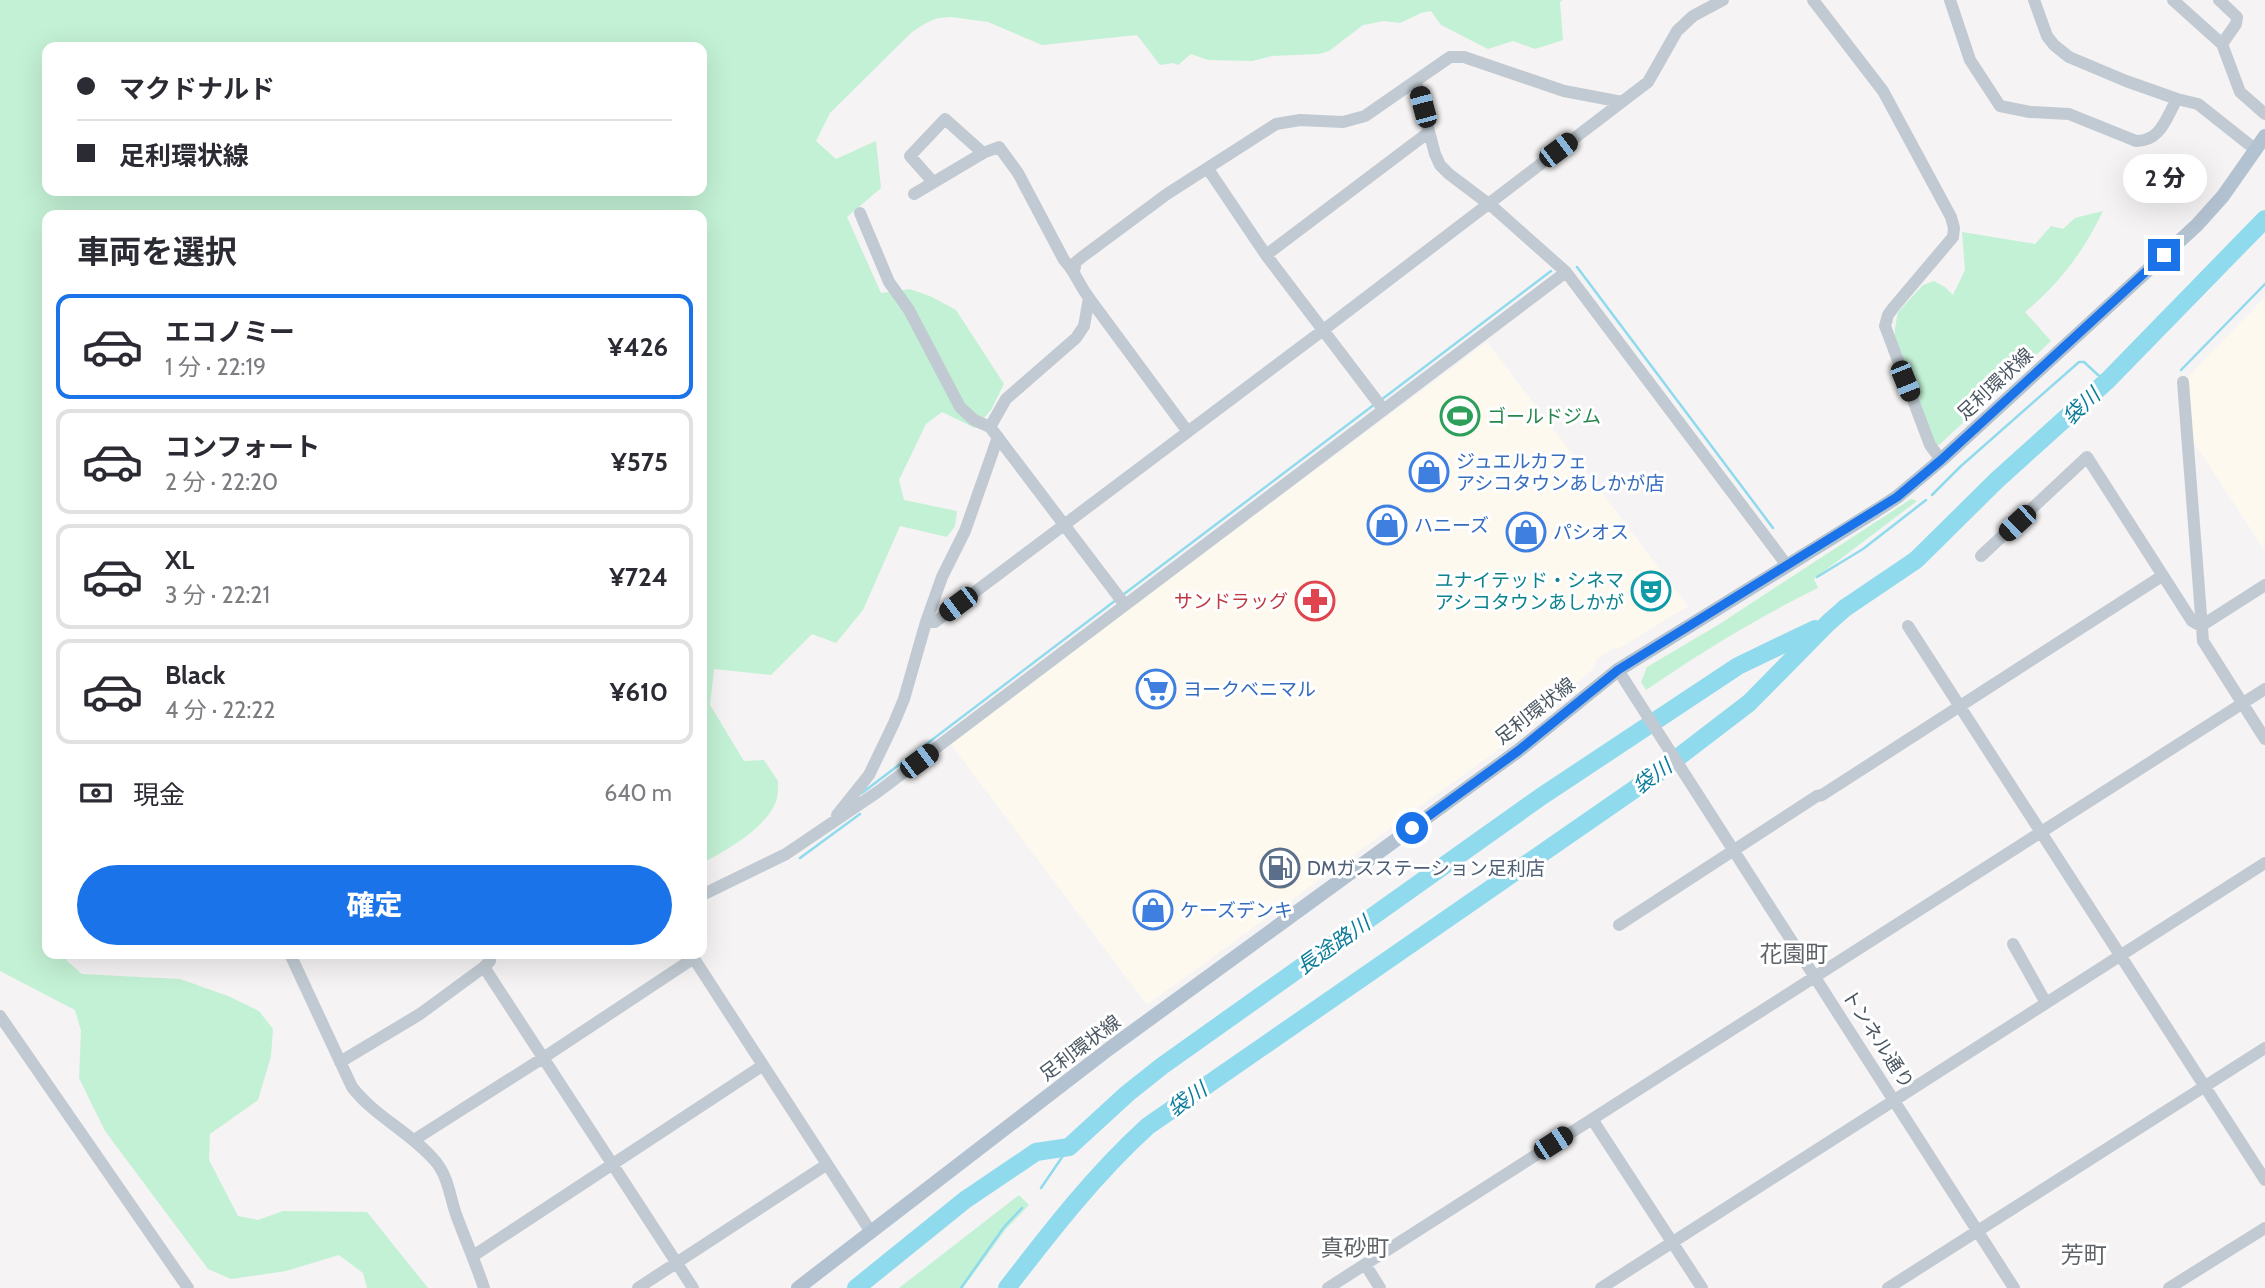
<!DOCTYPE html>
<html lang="ja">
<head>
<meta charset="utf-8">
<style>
  body { margin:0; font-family:Cabin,"Noto Sans JP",sans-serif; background:#f7f7f7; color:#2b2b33; height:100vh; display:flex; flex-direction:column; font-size:26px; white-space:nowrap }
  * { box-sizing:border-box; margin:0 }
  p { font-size:23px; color:#7c7c81 }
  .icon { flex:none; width:38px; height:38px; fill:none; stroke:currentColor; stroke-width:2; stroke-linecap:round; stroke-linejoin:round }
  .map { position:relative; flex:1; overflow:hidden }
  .side { position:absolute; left:42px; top:210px; width:665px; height:749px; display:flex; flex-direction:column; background:#fff; border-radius:14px; box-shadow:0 7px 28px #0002 }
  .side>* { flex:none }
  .hud { position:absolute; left:42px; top:42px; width:665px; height:154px; border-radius:14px; box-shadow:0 7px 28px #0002; display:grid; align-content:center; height:154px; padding:0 35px; background:#fff }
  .end { position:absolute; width:32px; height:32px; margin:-16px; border:9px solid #1a73e8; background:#fff; box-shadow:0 0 0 4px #fff }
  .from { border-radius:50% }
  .bubble { position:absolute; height:49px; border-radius:24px; background:#fff; box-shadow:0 7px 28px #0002; font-size:23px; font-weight:800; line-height:49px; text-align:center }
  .car { position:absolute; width:21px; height:42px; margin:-21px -10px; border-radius:9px; box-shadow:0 0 5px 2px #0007; background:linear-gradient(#222 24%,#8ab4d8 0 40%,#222 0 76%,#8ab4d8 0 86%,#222 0) }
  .hud b { display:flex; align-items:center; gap:24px; height:66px; font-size:26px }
  .hud b+b { border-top:2px solid #e1e1e2 }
  .hud i { width:18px; height:18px; background:#2b2b33 }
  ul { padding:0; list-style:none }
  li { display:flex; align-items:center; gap:21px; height:105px; margin:0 14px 10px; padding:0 21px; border:4px solid #e1e1e2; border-radius:14px }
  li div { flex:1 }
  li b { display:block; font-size:26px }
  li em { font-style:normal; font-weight:800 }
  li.current { border-color:#1a73e8 }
  li>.icon { width:63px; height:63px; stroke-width:1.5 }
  h2 { padding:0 35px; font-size:32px; line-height:84px }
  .pay { display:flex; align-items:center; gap:18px; height:77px; padding:0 35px; font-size:26px }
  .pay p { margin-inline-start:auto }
  .action { display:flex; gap:14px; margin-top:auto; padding:14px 35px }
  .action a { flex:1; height:80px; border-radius:42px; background:#1a73e8; color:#fff; font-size:28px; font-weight:800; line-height:80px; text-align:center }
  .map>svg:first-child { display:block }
  .commercial { fill:#fdf9ef }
  .green { fill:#c3f1d5; fill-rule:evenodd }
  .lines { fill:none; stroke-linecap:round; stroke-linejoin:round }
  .stream { stroke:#90daee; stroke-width:2.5 }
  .river { stroke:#90daee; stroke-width:18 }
  .minor { stroke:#c1cad2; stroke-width:12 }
  .major { stroke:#b3c2d1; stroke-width:14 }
  .route { stroke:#1a73e8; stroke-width:9 }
  .labels { text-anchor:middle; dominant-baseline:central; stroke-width:6; stroke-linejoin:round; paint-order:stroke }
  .street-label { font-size:19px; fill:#4a5661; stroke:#fff }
  .leisure-label { font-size:19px; fill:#27864d; stroke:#fff; text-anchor:start }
  .shop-label { font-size:19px; fill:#366cbe; stroke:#fff; text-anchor:start }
  .culture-label { font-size:19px; fill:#0d838f; stroke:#fff; text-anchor:end }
  .health-label { font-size:19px; fill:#be3a42; stroke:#fff; text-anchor:end }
  .service-label { font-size:19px; fill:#4e5e75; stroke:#fff; text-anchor:start }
  .water-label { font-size:21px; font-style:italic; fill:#0c7c9b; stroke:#fff }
  .quarter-label { font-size:23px; fill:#5f6368; stroke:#fff }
</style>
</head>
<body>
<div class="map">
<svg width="2265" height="1288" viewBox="0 0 2265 1288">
  <rect width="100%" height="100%" fill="#f5f3f3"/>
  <path class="commercial" d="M2265,297V551L2193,441L2188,377Z
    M1487,342L1688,606L1618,649L1614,648L1606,653L1597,659L1593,669L1506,744L1147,1005L950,743Z"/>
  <path class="green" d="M0,0H1563L1560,2L1563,40L1535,49L1513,41L1488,49L1441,25L1431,11L1421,13L1400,23L1384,21L1363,25L1329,51L1319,54L1272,56L1252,61L1208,60L1191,54L1178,65L1173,63L1160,65L1137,35L1042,45L988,22L951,17L938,18L926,23L912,32L830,113L816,141L836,159L876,141L881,188L847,217L881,293L910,289L932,297L956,310L1004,384L991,410L975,428L942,412L926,424L899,480L904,500L957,511L955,526L947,537L900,526L863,610L836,643L812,634L771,675L714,669L710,705L744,761L764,760L778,781C778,786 778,793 777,798C769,827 727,850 702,863V215H47V954H66L67,961L82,974L180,979L228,996L259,1011L273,1029L271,1056L258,1100L210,1134L209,1160L238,1216L258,1220L283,1211L367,1212L428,1288H367L363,1273L339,1255L286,1271L231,1279L208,1269L105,1131L79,1078L81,1031L75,1010L0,971ZM47,47H702V191H47Z
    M2103,211C2084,251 2059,284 2025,312L2051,341L1939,445L1935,444L1895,336V328L1898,312L1923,285L1934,281L1945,287L1953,295L1965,270L1962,232L2035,244L2051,226L2063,229L2075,218Z
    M1911,499L1917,501L1814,579L1818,588C1758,617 1702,652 1646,690L1641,682L1647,667L1718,625Z
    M1019,1195L1029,1205L1006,1229L963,1288H899Z"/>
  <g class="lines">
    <path class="stream" d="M1577,267L1773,528
      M2181,370L2265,284
      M1381,400L1551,271
      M1932,495L1961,466L2079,362H2084L2098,375L2108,380
      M1817,577L1863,549L1926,500
      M1124,594L1375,404
      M862,793L1116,600
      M800,858L860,814
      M1041,1188L1069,1147
      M961,1288L1004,1227L1022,1208"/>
    <path class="river" d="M856,1288L965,1200L1036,1152L1069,1147L1128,1093L1162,1066L1542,796L1738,666L1815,629
      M1007,1288C1051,1231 1095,1174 1148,1126L1655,775L1749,703L1828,623L1845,608L1916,560L1997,480L2108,380L2265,219"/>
    <path class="minor" d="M1813,0L1883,91L1951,217L1954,228L1953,237L1893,308L1888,315L1885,326L1930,445L1941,460
      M1950,0L1970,60L2000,106L2030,112L2069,114L2136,141C2161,141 2166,118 2177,99
      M2034,0L2047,36L2054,45L2069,57L2126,81L2177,99L2198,104L2256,150
      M2173,0L2222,44L2240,92L2265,114
      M2219,0L2237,17L2236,24L2222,44
      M1416,82L1435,154L1440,165L1449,174L1494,208L1566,272L1786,564
      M1208,169L1266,255L1383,409
      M933,182L910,156L945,119L983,153
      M914,194L983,153L999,147L1018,173L1064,260C1075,271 1079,285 1089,298L1084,326L1076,338L1006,399L990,427
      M860,213L889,282L909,310L960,407L974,420L990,427L1125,605
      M1266,255L1429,132
      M1074,271L1076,262L1082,257L1167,194L1276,124L1300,120L1343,122L1365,116L1450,57H1464L1564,91L1622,102
      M1089,298L1188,432
      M2183,382L2203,641L2265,739
      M1981,556L2087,457L2192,621L2201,626L2265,585
      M926,622H935L1322,331L1648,82L1677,31L1693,16L1723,0
      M1908,626L2265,1180
      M1618,670L2014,1288
      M837,815L869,775L894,723L904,699L926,622L942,577L965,531L998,437
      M702,895L786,854L879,791L1566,272
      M1619,925L1817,796L1822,795L2162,576
      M2013,944L2046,1003
      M290,954L352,1087C375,1117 412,1133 436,1162C449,1178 450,1199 457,1217C466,1241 476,1264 484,1288
      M691,954L871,1232
      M484,967L693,1288
      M0,1016L188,1288
      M340,1062L420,1014L484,967L490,961L491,954
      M1592,1119L1702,1288
      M414,1140L543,1058L694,958
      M473,1256L762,1066
      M1365,1264L1380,1288
      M638,1288L826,1165
      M1328,1288L2265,689
      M1601,1288L2265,863
      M1888,1288L2265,1048
      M2169,1288L2265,1228"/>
    <path class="major" d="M798,1288L1110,1048L1518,751L1618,670L1877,510L1897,497L1941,460L2197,225L2223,196L2265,136"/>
  </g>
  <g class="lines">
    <path class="route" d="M1412,828L1518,751L1618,670L1897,497L1941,460L2164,255"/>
  </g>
  <defs>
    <symbol id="stadium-ring" viewBox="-11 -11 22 22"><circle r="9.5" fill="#fff" stroke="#2e9e5b" stroke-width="1.5"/><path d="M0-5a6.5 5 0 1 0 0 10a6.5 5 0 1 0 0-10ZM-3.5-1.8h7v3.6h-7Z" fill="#2e9e5b"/></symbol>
    <symbol id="shop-ring" viewBox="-11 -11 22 22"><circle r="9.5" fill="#fff" stroke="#3f7fe0" stroke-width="1.5"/><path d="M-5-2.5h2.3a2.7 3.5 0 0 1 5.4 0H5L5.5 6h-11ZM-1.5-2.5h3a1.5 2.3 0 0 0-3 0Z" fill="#3f7fe0"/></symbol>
    <symbol id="theatre-ring" viewBox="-11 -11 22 22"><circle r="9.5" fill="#fff" stroke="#0f9aa8" stroke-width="1.5"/><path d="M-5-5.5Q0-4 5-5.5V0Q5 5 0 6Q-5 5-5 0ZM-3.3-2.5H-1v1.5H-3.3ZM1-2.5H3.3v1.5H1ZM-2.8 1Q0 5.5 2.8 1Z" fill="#0f9aa8"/></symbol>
    <symbol id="pharmacy-ring" viewBox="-11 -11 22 22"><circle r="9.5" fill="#fff" stroke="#e0444e" stroke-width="1.5"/><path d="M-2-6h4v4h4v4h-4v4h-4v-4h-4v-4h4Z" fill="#e0444e"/></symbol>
    <symbol id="supermarket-ring" viewBox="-11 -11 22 22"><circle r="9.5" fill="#fff" stroke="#3f7fe0" stroke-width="1.5"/><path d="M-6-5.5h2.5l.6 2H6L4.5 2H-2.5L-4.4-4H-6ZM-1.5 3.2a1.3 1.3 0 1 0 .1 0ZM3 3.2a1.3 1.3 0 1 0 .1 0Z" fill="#3f7fe0"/></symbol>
    <symbol id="fuel-ring" viewBox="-11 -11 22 22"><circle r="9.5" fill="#fff" stroke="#5c6f8a" stroke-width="1.5"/><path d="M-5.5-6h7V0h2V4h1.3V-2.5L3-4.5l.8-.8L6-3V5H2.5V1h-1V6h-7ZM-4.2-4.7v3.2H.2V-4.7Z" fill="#5c6f8a"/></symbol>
  </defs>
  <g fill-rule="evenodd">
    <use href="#stadium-ring" x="1438" y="394" width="44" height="44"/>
    <use href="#shop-ring" x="1407" y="450" width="44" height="44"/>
    <use href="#shop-ring" x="1365" y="503" width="44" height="44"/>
    <use href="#shop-ring" x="1504" y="510" width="44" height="44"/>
    <use href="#theatre-ring" x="1629" y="569" width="44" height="44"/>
    <use href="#pharmacy-ring" x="1293" y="579" width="44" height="44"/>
    <use href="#supermarket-ring" x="1134" y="667" width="44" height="44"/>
    <use href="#fuel-ring" x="1258" y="846" width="44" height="44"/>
    <use href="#shop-ring" x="1131" y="888" width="44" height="44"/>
  </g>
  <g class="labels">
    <g class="street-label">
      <text transform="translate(1995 384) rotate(-43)">足利環状線</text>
      <text transform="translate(1535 711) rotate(-38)">足利環状線</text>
      <text transform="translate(1878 1039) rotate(57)">トンネル通り</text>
      <text transform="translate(1080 1048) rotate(-37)">足利環状線</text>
    </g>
    <g class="leisure-label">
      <text x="1487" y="416">ゴールドジム</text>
    </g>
    <g class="shop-label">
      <text x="1456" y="461">ジュエルカフェ<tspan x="1456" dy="22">アシコタウンあしかが店</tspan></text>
      <text x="1414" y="525">ハニーズ</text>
      <text x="1553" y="532">パシオス</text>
      <text x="1183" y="689">ヨークベニマル</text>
      <text x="1180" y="910">ケーズデンキ</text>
    </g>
    <g class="culture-label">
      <text x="1624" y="580">ユナイテッド・シネマ<tspan x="1624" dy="22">アシコタウンあしかが</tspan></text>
    </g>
    <g class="health-label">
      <text x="1288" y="601">サンドラッグ</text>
    </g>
    <g class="service-label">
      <text x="1307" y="868">DMガスステーション足利店</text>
    </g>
    <g class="water-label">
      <text transform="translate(2081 406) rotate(-43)">袋川</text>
      <text transform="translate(1652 776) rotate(-36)">袋川</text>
      <text transform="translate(1333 945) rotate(-35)">長途路川</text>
      <text transform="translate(1187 1099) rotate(-35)">袋川</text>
    </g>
    <g class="quarter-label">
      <text x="1794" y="954">花園町</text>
      <text x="1355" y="1248">真砂町</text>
      <text x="2084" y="1255">芳町</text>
    </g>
  </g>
</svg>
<i class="end from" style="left:1412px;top:828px"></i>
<i class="end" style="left:2164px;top:255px"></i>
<div class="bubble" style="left:2123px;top:154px;width:84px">2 分</div>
<i class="car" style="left:1423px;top:107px;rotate:345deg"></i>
<i class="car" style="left:1558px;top:150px;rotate:53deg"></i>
<i class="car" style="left:1905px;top:381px;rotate:158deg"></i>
<i class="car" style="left:2017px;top:523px;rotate:227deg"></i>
<i class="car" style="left:958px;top:604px;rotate:233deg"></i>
<i class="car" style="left:919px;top:761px;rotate:53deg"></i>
<i class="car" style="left:1553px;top:1143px;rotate:57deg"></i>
<div class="hud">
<b><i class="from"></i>マクドナルド</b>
<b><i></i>足利環状線</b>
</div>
<section class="side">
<h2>車両を選択</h2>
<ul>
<li class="current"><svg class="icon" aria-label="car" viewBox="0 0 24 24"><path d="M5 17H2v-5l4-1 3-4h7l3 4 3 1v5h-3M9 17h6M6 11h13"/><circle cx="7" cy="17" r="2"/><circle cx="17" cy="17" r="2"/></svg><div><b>エコノミー</b><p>1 分 · 22:19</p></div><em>¥426</em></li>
<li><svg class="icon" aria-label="car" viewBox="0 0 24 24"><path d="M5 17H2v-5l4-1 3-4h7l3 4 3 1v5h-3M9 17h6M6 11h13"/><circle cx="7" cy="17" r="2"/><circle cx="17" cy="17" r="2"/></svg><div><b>コンフォート</b><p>2 分 · 22:20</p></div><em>¥575</em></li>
<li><svg class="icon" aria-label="car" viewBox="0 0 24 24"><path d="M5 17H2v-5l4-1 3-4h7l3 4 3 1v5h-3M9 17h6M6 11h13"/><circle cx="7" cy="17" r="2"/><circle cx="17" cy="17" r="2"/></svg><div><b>XL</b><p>3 分 · 22:21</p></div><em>¥724</em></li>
<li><svg class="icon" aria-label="car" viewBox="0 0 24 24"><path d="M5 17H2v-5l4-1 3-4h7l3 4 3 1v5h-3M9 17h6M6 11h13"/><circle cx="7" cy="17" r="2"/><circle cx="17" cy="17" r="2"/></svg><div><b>Black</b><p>4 分 · 22:22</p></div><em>¥610</em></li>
</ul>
<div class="pay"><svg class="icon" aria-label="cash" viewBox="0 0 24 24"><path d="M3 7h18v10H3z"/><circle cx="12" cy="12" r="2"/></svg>現金<p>640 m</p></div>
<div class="action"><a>確定</a></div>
</section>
</div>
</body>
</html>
